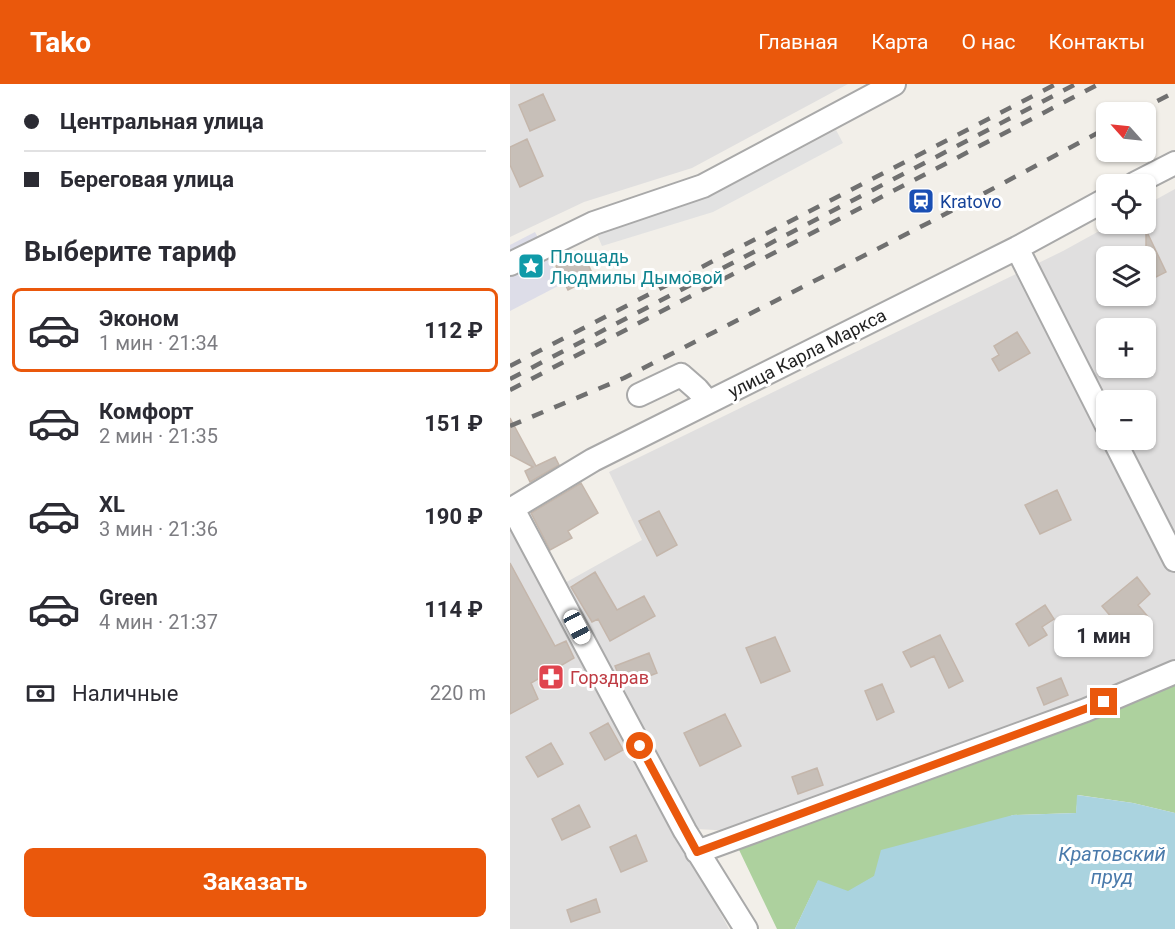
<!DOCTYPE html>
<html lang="ru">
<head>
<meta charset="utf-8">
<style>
  body { margin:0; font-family:Roboto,sans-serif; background:#f7f7f7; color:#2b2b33; height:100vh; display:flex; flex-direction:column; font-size:22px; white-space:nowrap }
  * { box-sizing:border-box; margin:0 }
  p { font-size:20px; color:#7c7c81 }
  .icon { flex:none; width:33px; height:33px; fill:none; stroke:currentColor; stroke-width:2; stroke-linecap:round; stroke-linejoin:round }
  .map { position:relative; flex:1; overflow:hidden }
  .side { display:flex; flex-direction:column; background:#fff; width:510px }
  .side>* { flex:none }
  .hud { display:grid; align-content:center; height:132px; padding:0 24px; background:#fff }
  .needle { width:39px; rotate:297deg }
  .controls { position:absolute; left:586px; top:18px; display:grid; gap:12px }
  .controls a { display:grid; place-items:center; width:60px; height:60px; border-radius:9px; background:#fff; box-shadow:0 2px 4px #0004; font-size:30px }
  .end { position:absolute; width:27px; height:27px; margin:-14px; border:8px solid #ea580c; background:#fff; box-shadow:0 0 0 3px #fff }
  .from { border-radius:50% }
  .bubble { position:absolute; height:42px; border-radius:9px; background:#fff; box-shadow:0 2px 4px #0004; font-size:20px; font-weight:700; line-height:42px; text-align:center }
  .car { position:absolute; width:18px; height:36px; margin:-18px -9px; border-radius:8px; box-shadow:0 0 4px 2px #0007; background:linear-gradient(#fff 24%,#345 0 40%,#fff 0 76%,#345 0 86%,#fff 0) }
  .hud b { display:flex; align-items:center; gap:21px; height:57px; font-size:22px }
  .hud b+b { border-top:2px solid #e1e1e2 }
  .hud i { width:15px; height:15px; background:#2b2b33 }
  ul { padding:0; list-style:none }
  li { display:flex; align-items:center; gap:18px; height:84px; margin:0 12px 9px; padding:0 12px; border:3px solid transparent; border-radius:9px }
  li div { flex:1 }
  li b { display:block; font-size:22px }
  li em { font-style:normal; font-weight:700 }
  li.selected { border-color:#ea580c }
  li>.icon { width:54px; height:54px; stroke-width:1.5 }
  h2 { padding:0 24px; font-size:27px; line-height:72px }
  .pay { display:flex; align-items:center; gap:15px; height:66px; padding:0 24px; font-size:22px }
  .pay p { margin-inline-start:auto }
  .button { display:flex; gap:12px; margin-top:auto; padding:12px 24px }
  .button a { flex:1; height:69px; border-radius:9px; background:#ea580c; color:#fff; font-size:24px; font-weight:700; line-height:69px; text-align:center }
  header { display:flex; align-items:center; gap:36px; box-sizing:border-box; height:84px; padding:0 30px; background:#ea580c; color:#fff }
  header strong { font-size:28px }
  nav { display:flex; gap:33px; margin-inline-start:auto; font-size:21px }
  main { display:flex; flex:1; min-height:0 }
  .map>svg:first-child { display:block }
  .residential { fill:#e0dfdf; fill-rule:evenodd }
  .forest { fill:#add19e }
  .parking { fill:#e2e2e2 }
  .plaza { fill:#dddde8 }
  .water { fill:#aad3df }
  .building { fill:#c7bfb8; stroke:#c4b6ab; stroke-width:1.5 }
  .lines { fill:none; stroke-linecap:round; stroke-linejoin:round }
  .minor-casing { stroke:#a9a9a9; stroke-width:26 }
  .minor { stroke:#fff; stroke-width:22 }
  .rail { stroke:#707070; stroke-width:4.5; stroke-dasharray:12 12; stroke-linecap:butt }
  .route { stroke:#ea580c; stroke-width:8 }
  .labels { text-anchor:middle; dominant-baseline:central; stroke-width:6; stroke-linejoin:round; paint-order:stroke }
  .transit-label { font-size:18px; fill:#164399; stroke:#fff; text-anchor:start }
  .culture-label { font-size:18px; fill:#0d838f; stroke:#fff; text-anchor:start }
  .street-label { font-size:18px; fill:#222; stroke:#fff }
  .health-label { font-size:18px; fill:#be3a42; stroke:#fff; text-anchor:start }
  .water-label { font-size:20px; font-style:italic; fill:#4a7aab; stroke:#fff }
</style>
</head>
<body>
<header>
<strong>Tako</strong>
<nav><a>Главная</a><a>Карта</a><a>О нас</a><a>Контакты</a></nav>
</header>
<main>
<section class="side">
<div class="hud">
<b><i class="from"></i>Центральная улица</b>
<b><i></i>Береговая улица</b>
</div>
<h2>Выберите тариф</h2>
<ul>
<li class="selected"><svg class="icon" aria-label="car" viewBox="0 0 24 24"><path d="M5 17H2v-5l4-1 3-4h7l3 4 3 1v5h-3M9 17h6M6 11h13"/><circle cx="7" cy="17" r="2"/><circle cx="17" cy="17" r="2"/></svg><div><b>Эконом</b><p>1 мин · 21:34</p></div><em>112 ₽</em></li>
<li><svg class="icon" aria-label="car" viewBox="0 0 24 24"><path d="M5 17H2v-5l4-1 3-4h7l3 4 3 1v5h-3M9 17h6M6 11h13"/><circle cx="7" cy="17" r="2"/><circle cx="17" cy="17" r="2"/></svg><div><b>Комфорт</b><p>2 мин · 21:35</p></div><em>151 ₽</em></li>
<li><svg class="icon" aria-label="car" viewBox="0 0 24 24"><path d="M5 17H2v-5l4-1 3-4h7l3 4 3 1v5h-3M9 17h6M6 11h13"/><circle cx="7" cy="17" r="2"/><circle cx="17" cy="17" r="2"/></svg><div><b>XL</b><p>3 мин · 21:36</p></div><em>190 ₽</em></li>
<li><svg class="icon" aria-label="car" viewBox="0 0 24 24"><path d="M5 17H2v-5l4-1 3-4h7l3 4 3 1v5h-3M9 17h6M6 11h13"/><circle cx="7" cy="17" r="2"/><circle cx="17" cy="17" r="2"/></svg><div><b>Green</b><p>4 мин · 21:37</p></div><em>114 ₽</em></li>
</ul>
<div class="pay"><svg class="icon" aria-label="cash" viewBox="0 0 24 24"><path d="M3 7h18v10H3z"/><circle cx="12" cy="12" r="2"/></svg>Наличные<p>220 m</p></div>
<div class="button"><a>Заказать</a></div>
</section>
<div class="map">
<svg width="665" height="845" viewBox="0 0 665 845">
  <rect width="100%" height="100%" fill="#f2efe9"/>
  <path class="residential" d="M0,0H338L182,84L74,118L0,153Z
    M665,105V578L599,607L220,747L188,745L53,500L132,456L99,388L553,167L602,140H636V121ZM597,172H636V212H597ZM597,244H636V284H597ZM597,316H636V356H597Z
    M0,439L219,845H0Z"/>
  <path class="forest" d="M665,578V729L623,719L568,711L566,729L503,731L365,792L338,808L308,797L285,845H267L220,747L599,607Z"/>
  <path class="parking" d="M326,46L333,59L203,128L92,162L86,148L197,114Z"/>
  <path class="plaza" d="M25,148L52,200L0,227V161Z"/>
  <path class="water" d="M567,711L623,719L665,729V845H285L308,796L338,807L364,792L371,766L503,731L566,729Z"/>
  <path class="building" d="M33,10L45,36L20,47L9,21Z
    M17,55L33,92L10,103L0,81V63Z
    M636,146L656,188L636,198Z
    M72,168L84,193L58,206L46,182Z
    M507,248L520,269L489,287L482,275L489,271L484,262Z
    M0,334L26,382L45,373L49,381L20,398L15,387L23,383L0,371Z
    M71,399L88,429L58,447L62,454L40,466L21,429Z
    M547,406L561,436L530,450L515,421Z
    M149,427L167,461L147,472L129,437Z
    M0,479L45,562L56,557L64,574L21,599L28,615L0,630Z
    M85,488L107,526L134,512L145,532L100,557L88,535L82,538L61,503Z
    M627,493L640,510L628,521L639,534L617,552L592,522Z
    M535,521L544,535L532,543L537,551L519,562L506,540Z
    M430,551L453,597L439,604L424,572L401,583L393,568Z
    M265,553L280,587L251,599L236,564Z
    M139,569L147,589L113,602L105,582Z
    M551,594L558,611L534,621L527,604Z
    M372,600L384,628L367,636L355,607Z
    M215,630L231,662L190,682L174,649Z
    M98,639L113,666L95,676L80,649Z
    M41,659L53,680L28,693L16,673Z
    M307,684L313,701L288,710L282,693Z
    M69,721L80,743L52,756L42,735Z
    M126,751L137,777L111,788L100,763Z
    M86,815L90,828L61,838L57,826Z"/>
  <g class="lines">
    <defs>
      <path id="minor" d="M624,100L665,79
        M507,164L597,342
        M0,180L84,139L193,102L384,0
        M129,311L171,291L187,305L198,318
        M604,356L665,476
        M3,425L175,747L236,845
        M0,426L83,376L507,164L597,115
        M187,768L576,626L665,588"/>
    </defs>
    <use href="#minor" class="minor-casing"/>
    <use href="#minor" class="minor"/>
    <path class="rail" d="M626,28L665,8
      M0,282L546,0
      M0,295L566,0
      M0,306L589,0
      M0,342L114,294L422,137L597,44"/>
  </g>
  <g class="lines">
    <path class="route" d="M130,662L187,768L594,618"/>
  </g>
  <defs>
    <symbol id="station-square" viewBox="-11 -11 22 22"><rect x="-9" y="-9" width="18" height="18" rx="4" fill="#1a4fb4" stroke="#fff"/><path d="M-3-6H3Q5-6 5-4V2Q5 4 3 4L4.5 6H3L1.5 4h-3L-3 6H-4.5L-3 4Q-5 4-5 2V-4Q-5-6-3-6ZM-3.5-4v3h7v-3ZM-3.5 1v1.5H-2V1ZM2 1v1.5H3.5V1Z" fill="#fff"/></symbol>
    <symbol id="sight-square" viewBox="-11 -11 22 22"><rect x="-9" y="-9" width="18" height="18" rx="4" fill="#0f9aa8" stroke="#fff"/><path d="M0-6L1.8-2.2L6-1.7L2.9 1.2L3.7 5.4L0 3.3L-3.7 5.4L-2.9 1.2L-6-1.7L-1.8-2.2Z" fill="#fff"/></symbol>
    <symbol id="pharmacy-square" viewBox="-11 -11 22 22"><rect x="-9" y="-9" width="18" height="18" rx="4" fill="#e0444e" stroke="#fff"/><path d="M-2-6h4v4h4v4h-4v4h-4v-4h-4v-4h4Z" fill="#fff"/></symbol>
  </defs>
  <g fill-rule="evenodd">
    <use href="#station-square" x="396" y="102" width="30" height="30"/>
    <use href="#sight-square" x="6" y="167" width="30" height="30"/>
    <use href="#pharmacy-square" x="26" y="578" width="30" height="30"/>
  </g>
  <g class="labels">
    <g class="transit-label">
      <text x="430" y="117">Kratovo</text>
    </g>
    <g class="culture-label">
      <text x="40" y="172">Площадь<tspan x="40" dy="21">Людмилы Дымовой</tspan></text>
    </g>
    <g class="street-label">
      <text transform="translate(297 269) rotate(-27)">улица Карла Маркса</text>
    </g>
    <g class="health-label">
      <text x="60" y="593">Горздрав</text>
    </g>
    <g class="water-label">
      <text x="602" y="770">Кратовский<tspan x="602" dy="23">пруд</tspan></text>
    </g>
  </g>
</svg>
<div class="controls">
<a><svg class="needle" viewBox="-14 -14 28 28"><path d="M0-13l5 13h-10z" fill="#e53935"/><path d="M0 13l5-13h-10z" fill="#7c7c81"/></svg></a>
<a><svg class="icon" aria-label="locate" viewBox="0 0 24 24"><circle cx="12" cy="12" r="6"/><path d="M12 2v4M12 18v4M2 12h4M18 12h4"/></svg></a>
<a><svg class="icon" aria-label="layers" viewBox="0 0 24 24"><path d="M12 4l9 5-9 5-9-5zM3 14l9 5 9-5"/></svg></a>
<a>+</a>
<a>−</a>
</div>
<i class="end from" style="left:130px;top:662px"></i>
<i class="end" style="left:594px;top:618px"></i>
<div class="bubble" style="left:544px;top:531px;width:99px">1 мин</div>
<i class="car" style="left:67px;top:543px;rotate:152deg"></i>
</div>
</main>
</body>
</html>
